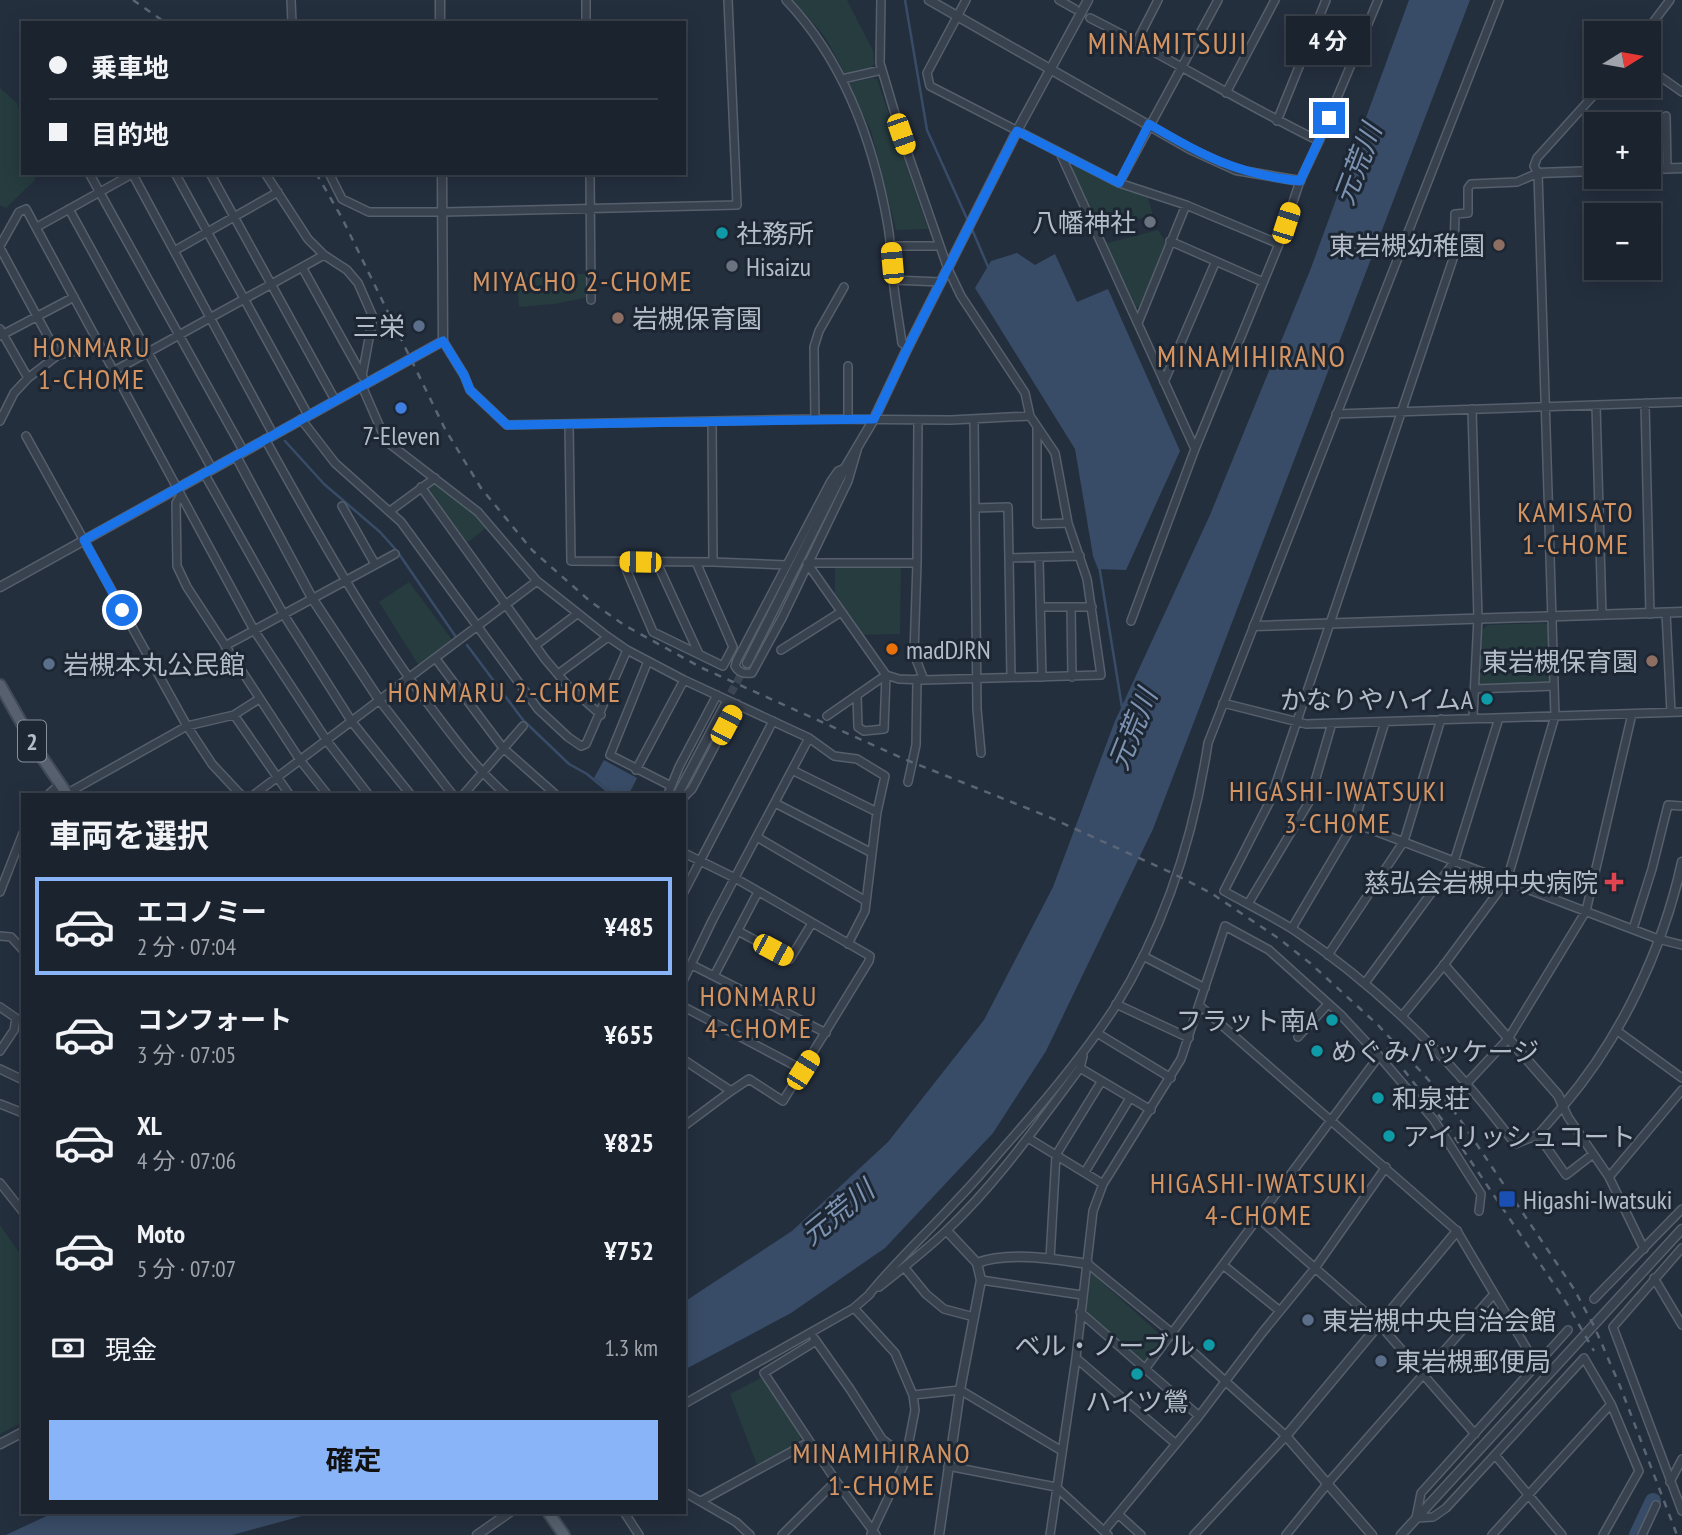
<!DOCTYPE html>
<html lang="ja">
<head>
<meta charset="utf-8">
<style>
  body { margin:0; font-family:"PT Sans Narrow","Noto Sans JP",sans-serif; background:#242b36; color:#f1f3f6; height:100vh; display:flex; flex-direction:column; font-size:26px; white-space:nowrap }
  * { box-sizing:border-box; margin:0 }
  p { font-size:23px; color:#a0a4aa }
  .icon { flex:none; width:38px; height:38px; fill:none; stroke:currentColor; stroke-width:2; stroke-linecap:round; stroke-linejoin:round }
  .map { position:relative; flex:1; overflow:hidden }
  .side { position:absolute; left:21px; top:793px; width:665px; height:721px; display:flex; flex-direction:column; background:#1b232e; border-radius:0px; box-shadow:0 4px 18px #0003,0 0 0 2px #39404a }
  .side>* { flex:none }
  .banner { position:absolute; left:21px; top:21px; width:665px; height:154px; border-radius:0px; box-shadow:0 4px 18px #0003,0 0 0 2px #39404a; display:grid; align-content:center; height:154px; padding:0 28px; background:#1b232e }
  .needle { width:46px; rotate:79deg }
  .buttons { position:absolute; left:1584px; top:21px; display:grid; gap:14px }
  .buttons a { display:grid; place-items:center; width:77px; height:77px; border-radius:0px; background:#1b232e; box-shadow:0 4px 18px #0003,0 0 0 2px #39404a; font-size:35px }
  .end { position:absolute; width:32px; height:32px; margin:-16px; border:9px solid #1a73e8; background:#fff; box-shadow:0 0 0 4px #fff }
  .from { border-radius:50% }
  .bubble { position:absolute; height:49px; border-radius:0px; background:#1b232e; box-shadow:0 4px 18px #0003,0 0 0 2px #39404a; font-size:23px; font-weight:700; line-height:49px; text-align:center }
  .car { position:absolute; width:21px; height:42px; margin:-21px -10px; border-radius:9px; box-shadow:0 0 5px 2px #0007; background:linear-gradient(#f5c518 24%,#345 0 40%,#f5c518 0 76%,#345 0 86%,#f5c518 0) }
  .banner b { display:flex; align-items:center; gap:24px; height:66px; font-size:26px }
  .banner b+b { border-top:2px solid #39404a }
  .banner i { width:18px; height:18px; background:#f1f3f6 }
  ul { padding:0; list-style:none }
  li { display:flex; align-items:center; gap:21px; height:98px; margin:0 14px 10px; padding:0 14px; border:4px solid transparent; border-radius:0px }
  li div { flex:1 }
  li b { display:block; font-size:26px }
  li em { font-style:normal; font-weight:700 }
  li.selected { border-color:#8ab4f8 }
  li>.icon { width:63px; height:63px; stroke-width:1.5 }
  h2 { padding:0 28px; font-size:32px; line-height:84px }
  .pay { display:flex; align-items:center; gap:18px; height:77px; padding:0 28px; font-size:26px }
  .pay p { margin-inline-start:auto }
  .cta { display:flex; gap:14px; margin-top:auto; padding:14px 28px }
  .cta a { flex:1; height:80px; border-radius:0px; background:#8ab4f8; color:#111; font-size:28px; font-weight:700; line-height:80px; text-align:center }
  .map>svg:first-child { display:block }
  .green { fill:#263c3f }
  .water { fill:#394c67 }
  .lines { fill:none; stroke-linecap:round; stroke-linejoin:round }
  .stream { stroke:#394c67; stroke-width:2.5 }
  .river { stroke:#394c67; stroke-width:16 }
  .tertiary-tunnel { stroke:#3a4453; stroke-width:8; stroke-dasharray:8 4; stroke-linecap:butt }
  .minor-casing { stroke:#565f6c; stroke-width:10 }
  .tertiary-casing { stroke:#565f6c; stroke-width:11 }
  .primary-casing { stroke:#414a57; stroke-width:14 }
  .minor { stroke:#38414e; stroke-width:7 }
  .tertiary { stroke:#38414e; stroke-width:8 }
  .primary { stroke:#56606e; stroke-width:10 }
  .rail { stroke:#5a6575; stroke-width:2.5; stroke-dasharray:7 7; stroke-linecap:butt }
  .route { stroke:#1a73e8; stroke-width:9 }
  .worship-dot { fill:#6b7280; stroke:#1d2633; stroke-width:2.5 }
  .culture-dot { fill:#0f9aa8; stroke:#1d2633; stroke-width:2.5 }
  .education-dot { fill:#8d6e63; stroke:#1d2633; stroke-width:2.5 }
  .service-dot { fill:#5c6f8a; stroke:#1d2633; stroke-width:2.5 }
  .shop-dot { fill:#3f7fe0; stroke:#1d2633; stroke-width:2.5 }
  .food-dot { fill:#e8710a; stroke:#1d2633; stroke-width:2.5 }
  .health-dot { fill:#e0444e; stroke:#1d2633; stroke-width:2.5 }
  .transit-dot { fill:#1a4fb4; stroke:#1d2633; stroke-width:2.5 }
  .labels { text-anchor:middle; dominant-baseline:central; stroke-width:6; stroke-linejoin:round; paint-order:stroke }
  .shield { fill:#1d2633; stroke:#878f9c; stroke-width:2 }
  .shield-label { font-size:24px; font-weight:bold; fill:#b4bcc9 }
  .poi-label { font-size:26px; fill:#b4bcc9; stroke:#1d2633; text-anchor:start }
  .water-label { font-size:28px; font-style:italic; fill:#7c92b1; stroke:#1d2633 }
  .neighbourhood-label { font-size:28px; letter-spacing:2px; fill:#d59563; stroke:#1d2633 }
  .quarter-label { font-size:30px; letter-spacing:2px; fill:#d59563; stroke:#1d2633 }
</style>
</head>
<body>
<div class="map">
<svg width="1682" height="1535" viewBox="0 0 1682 1535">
  <rect width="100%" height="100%" fill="#242f3e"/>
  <path class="green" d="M793,0H847L873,51L874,64L871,68L845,74L825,37Z
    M873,78L877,79L928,229L896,230L871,131L848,83Z
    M0,88L17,103L23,123V173H35V180L6,208L0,205Z
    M1075,164L1148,198L1153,215L1098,230L1070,169Z
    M1158,230L1166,243L1139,307H1133L1104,244Z
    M517,274H588L589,297L554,304L519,307Z
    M435,483L471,512L486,528L467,543L426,489Z
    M901,567L900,634L861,635L835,598V568Z
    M409,582L453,641L419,666L379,602Z
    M1544,623L1549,625V680L1546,683L1478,685L1482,631L1487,625Z
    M0,1225L23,1258V1422L0,1434Z
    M1093,1274L1165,1339L1148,1363L1144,1362L1086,1311L1091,1275Z
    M763,1377L801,1435L800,1441L757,1465L730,1394Z"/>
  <path class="water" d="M1409,0H1470L1153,829L1046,1051L993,1133L885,1248L791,1313L684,1370V1302L792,1231L888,1142L984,1020L1053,887L1115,721L1210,515L1311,268Z
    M1017,253L1035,265L1055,254L1077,302L1108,289L1180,451L1126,570L1098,569L1093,556L1075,449L975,288L991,261Z
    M604,760L637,778L629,794H613L594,778Z
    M55,1512H343L302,1516L232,1535H6Z"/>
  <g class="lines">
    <path class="stream" d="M905,0L927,130L968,221
      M971,227L989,269
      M285,441L324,484L380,532L397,551L456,637
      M1099,565L1122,707
      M467,645L523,720L569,764L587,774L611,794"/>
    <path class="river" d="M1637,1535L1653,1501"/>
    <path class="tertiary-tunnel" d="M725,704L744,669"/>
    <defs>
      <path id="minor" d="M291,0L292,23
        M586,0V23
        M786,0C844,61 874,144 888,226C891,243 891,261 893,279C895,300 899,321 902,343L908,347
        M966,0L927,73L930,86L1119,183L1186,205L1279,244
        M1059,0L1075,9
        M1090,18C1168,57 1241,103 1319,141
        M1645,33L1670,0
        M1137,41L1158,0
        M1648,68L1682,92
        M842,79L882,70
        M1226,93L1275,0
        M1666,116L1667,169
        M1277,121L1326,0
        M1061,155L1195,449
        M89,173L244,452
        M132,173L273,434
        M175,173L308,415
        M210,173L335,400
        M265,173L308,239L324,255L347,270L358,283L373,317L362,376
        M329,173L342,199L369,212H443L737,205L728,0
        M590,173L591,300
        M1538,173L1517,182L1471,184L1468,188V213L1455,214L1454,256L1270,801L1224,891C1247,904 1272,916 1294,930C1380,988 1453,1061 1515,1144L1538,1135L1563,1106L1568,1117L1609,1177L1644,1249
        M1119,183L1218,0
        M69,209L212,469
        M37,227L134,173
        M1170,241L1263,282
        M0,246L19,212L26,209L254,630L327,741L368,794
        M890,246H940
        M0,248L58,355L28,378L14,393L0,421
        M174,251L278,192
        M302,267L363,377
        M893,280L941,282
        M1138,323L1186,205
        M0,329L28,378
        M0,336L74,297
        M443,341L464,375L470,390L507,425L815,419L951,420L1030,416
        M58,355L100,346
        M848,366V419
        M114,371L324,255
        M1164,382L1215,263
        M362,386L386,441L478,512L537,581L604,634L627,650L684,680L809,738L834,756L857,759L885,776L877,812L865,911L848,944
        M1645,403L1650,614
        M1596,405L1602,615
        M1472,409L1478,618L1473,717
        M1336,414L1682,402
        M301,419L335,463L401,522L538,709L568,737L581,746L586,744L627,650
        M815,419L814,347L819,331L844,287
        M974,419L977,709L981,753
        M918,420L917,563L914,654L924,680
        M712,421L713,562
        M569,424L571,561L713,562L787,565
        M1037,427V524L1068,523
        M26,436L187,726L212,764L240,794
        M265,439C318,534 369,627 435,713C457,742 478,770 505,794
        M845,468L838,471L831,481L737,660L735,666C739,673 744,674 752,673L782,618L848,481L857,450
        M204,473L284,615L352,722L410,794
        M421,487L545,659L567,685L601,715
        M181,495L176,503L177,566L187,587L300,760L327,794
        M342,506L375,564
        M975,508L1008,507L1009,558L1080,556
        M390,511L435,478
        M1009,558L1011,677
        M1039,558L1042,677
        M623,562L653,632L723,666L733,647L696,562
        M657,563L699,654
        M807,563L886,675L899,679L924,680L1101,675L1087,579L1068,523L1055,453L1030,416L1025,393L961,296L948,269L901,134L880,63L881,0
        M807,563H917
        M1040,607H1092
        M1071,607L1072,677
        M1666,613L1671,712
        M1131,621L1195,449L1279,244L1300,181L1319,141L1378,0
        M536,645L577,614
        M225,646L395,554
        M781,650L841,612
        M436,659L503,748L555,794
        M648,661L610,755L671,786
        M558,674L608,637
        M1475,689L1554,686
        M857,695L858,727L864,731L884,729L886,675
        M380,701L452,794
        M1223,703L1306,724L1682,712
        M234,715L289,794
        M827,716L886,675
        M636,770L684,680
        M792,770L877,812
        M908,782L916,745L917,679
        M49,794L60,784
        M66,794L187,726L234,715L259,699
        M255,794L537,581
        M464,794L523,726
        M668,794L679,767L717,695
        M684,797L692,789L737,704
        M775,803L872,853
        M1354,823L1658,939L1682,945
        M757,837L866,901
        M684,853L735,878L870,956L869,961L783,1101L749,1079L731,1091L684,1060
        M0,892L23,833
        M684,892L773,721
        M1248,904L1309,802L1332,723
        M1292,928L1354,823L1385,722
        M1633,929L1652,869L1668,805L1682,806
        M738,931L790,959L812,923
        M0,936L11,937L23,950
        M1328,955L1404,841L1441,719
        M1143,956L1205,988
        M692,965L826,1033
        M714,976L758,892
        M684,979L713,919L809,738
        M1365,983L1454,862L1499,718
        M1116,1004L1189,1038
        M1200,1006L1457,1231L1537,1366
        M0,1007L16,1018L14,1030L0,1051
        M684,1007L803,1070
        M1403,1015L1444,965L1507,880L1555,716L1538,173L1534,166L1537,158L1602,86
        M1616,1030L1682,1078
        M1097,1033L1171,1078
        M1298,1037L1328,1004
        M1379,1056L1434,1120L1481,1194L1479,1211
        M1080,1068L1151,1110
        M0,1069L23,1080
        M1466,1084L1508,1039L1586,911L1632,714
        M0,1104L23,1113
        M684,1126L731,1091
        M1538,1135L1566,1175L1593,1154
        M1028,1138L1103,1184
        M1085,1172L1130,1098
        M1609,1177L1682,1090
        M0,1183L23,1212
        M1258,1218L1380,1325L1475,1434
        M1682,1248L1613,1327L1682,1511
        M1050,1259L1056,1155L1101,1082
        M1088,1264L1172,1333L1286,1436L1194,1535
        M1223,1265L1280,1311
        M904,1267L926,1294L944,1309L974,1317
        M1654,1278L1682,1325
        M981,1280L1082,1295
        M879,1287C902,1269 925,1251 946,1231C997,1183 1038,1124 1080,1068L1083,1056
        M867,1297C895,1262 927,1233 957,1200C977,1180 995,1157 1014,1136C1050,1095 1085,1053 1115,1007C1165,927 1194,835 1208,743L1499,0
        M1594,1299L1682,1209
        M854,1308L895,1353L913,1395L915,1410L905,1462L871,1534
        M1080,1312L1199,1416
        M1568,1330L1421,1493L1416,1518L1433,1517L1446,1508L1584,1358L1611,1404L1639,1471L1603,1535
        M814,1338L850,1389L882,1439L906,1457
        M816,1341L764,1373L836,1481L876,1535
        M1076,1358L1176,1444
        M913,1395L960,1390L1062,1451
        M684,1404L854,1308L870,1294
        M1495,1455L1562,1535
        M948,1466L1056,1487L1108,1535
        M1670,1482L1682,1459
        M684,1492L736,1522L750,1535
        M701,1501L809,1442
        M624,1512L639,1535
        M1118,1514L1141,1535
        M1104,1531L1199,1416L1262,1333L1315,1268L1386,1167
        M782,1535L836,1481
        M1050,1535L1076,1358L1093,1211L1103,1184L1181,1059L1225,926L1269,950L1341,1015L1379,1056L1145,1369
        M1286,1535L1328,1483L1494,1294
        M1492,1535L1611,1404
        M1642,1535L1656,1505"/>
      <path id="tertiary" d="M440,0V23
        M929,0L1190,149L1236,170L1300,181
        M1648,169L1682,168
        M1538,173L1596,171
        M236,456L312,598L380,701
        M0,587L443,341L442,173
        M1254,626L1682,612
        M747,663L845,468L874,419L908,347L1017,131L1088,0
        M678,794L725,705
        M1444,965L1558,1095L1563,1106C1621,1038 1663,949 1682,862
        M977,1263C1008,1251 1055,1259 1088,1264
        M0,1444L23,1432
        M477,1535L510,1512
        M939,1535L960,1390L981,1280L977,1263L947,1231
        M1372,1535L1286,1436L1457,1231
        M1401,1535L1682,1229"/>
      <path id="primary" d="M0,685L37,750L67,794
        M548,1512L564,1535"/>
    </defs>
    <use href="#minor" class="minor-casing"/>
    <use href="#tertiary" class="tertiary-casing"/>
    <use href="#primary" class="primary-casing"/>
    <use href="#minor" class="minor"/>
    <use href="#tertiary" class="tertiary"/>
    <use href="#primary" class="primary"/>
    <path class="rail" d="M133,0L166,23
      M316,173L342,218L445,429L481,488L532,550L591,602L624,625L702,668L904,759L1049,817L1172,873L1211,893L1278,938L1310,963L1378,1025L1436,1088L1459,1118L1574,1289L1594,1326L1620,1386L1677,1535
      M1387,1048L1447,1126L1566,1302L1594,1351"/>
  </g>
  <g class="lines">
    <path class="route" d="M122,610L84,540L443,341L464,375L470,390L507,425L874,419L908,347L1017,131L1119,183L1149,124C1203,156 1237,174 1300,181L1329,118"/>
  </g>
  <g class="worship-dot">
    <circle cx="1150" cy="222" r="7"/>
    <circle cx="732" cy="266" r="7"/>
  </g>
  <g class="culture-dot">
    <circle cx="722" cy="233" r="7"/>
    <circle cx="1487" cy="699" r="7"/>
    <circle cx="1332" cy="1020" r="7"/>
    <circle cx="1317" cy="1051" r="7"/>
    <circle cx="1378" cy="1098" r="7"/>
    <circle cx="1389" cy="1136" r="7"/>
    <circle cx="1209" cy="1345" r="7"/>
    <circle cx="1137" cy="1374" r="7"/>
  </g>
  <g class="education-dot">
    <circle cx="1499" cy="245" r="7"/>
    <circle cx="618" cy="318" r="7"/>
    <circle cx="1652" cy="661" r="7"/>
  </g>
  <g class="service-dot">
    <circle cx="419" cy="326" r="7"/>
    <circle cx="49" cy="664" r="7"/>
    <circle cx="1308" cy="1320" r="7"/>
    <circle cx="1381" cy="1361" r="7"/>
  </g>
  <circle class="shop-dot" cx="401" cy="408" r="7"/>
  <circle class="food-dot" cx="892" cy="649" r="7"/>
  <path class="health-dot" d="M1610.5 871.5h7v7h7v7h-7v7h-7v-7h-7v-7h7z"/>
  <rect class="transit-dot" x="1498" y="1190" width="18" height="18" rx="3.5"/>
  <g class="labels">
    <rect class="shield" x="18" y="720.5" width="28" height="41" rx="5"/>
    <g class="shield-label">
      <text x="32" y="741">2</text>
    </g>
    <g class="poi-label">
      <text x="1136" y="222" text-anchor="end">八幡神社</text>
      <text x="736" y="233">社務所</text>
      <text x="1485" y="245" text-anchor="end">東岩槻幼稚園</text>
      <text x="746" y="266">Hisaizu</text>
      <text x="632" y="318">岩槻保育園</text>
      <text x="405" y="326" text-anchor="end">三栄</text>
      <text x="401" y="435" text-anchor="middle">7-Eleven</text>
      <text x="906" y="649">madDJRN</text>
      <text x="1638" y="661" text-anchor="end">東岩槻保育園</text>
      <text x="63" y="664">岩槻本丸公民館</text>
      <text x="1473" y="699" text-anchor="end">かなりやハイムA</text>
      <text x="1598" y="882" text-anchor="end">慈弘会岩槻中央病院</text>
      <text x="1318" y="1020" text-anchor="end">フラット南A</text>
      <text x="1331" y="1051">めぐみパッケージ</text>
      <text x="1392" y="1098">和泉荘</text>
      <text x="1403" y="1136">アイリッシュコート</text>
      <text x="1523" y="1199">Higashi-Iwatsuki</text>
      <text x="1322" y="1320">東岩槻中央自治会館</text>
      <text x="1195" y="1345" text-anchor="end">ベル・ノーブル</text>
      <text x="1395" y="1361">東岩槻郵便局</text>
      <text x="1137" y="1401" text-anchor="middle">ハイツ鶯</text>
    </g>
    <g class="water-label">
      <text transform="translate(1357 164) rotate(-69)">元荒川</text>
      <text transform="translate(1132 729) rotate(-68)">元荒川</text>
      <text transform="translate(837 1212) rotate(-39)">元荒川</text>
    </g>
    <g class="neighbourhood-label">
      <text x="583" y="280">MIYACHO 2-CHOME</text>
      <text x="92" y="346">HONMARU<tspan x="92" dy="32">1-CHOME</tspan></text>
      <text x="1576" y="511">KAMISATO<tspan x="1576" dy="32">1-CHOME</tspan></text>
      <text x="505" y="691">HONMARU 2-CHOME</text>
      <text x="1338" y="790">HIGASHI-IWATSUKI<tspan x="1338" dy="32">3-CHOME</tspan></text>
      <text x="759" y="995">HONMARU<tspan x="759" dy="32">4-CHOME</tspan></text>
      <text x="1259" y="1182">HIGASHI-IWATSUKI<tspan x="1259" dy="32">4-CHOME</tspan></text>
      <text x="882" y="1452">MINAMIHIRANO<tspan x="882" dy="32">1-CHOME</tspan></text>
    </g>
    <g class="quarter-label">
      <text x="1168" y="42">MINAMITSUJI</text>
      <text x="1252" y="355">MINAMIHIRANO</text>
    </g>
  </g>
</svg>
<div class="buttons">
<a><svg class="needle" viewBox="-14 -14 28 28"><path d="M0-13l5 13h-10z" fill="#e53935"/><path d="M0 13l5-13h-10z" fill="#a0a4aa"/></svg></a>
<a>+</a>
<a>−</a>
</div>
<i class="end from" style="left:122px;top:610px"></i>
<i class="end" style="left:1329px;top:118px"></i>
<div class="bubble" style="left:1286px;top:16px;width:84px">4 分</div>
<i class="car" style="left:901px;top:134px;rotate:161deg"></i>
<i class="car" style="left:1286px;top:223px;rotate:18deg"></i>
<i class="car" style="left:892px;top:263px;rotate:355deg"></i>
<i class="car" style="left:640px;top:562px;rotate:271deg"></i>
<i class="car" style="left:726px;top:725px;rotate:28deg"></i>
<i class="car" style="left:773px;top:950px;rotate:118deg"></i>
<i class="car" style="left:803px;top:1070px;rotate:32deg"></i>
<div class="banner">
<b><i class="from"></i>乗車地</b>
<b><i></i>目的地</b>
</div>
<section class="side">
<h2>車両を選択</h2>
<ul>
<li class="selected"><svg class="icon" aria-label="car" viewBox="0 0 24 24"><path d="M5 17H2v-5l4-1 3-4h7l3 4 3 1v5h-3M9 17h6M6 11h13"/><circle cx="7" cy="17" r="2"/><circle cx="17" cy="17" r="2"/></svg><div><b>エコノミー</b><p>2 分 · 07:04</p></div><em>¥485</em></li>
<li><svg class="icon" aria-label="car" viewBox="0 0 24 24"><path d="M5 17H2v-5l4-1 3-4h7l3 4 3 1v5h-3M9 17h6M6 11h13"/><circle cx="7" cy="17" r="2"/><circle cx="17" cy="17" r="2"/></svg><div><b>コンフォート</b><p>3 分 · 07:05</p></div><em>¥655</em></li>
<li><svg class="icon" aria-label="car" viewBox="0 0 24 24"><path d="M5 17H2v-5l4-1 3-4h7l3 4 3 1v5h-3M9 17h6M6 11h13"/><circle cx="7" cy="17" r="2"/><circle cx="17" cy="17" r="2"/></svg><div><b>XL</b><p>4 分 · 07:06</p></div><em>¥825</em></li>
<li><svg class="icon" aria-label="car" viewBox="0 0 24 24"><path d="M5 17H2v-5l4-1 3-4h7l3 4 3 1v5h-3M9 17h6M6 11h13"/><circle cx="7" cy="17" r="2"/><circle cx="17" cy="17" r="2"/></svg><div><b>Moto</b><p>5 分 · 07:07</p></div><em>¥752</em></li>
</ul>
<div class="pay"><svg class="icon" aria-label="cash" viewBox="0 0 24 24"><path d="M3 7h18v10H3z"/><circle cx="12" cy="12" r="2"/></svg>現金<p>1.3 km</p></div>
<div class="cta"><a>確定</a></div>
</section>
</div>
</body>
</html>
